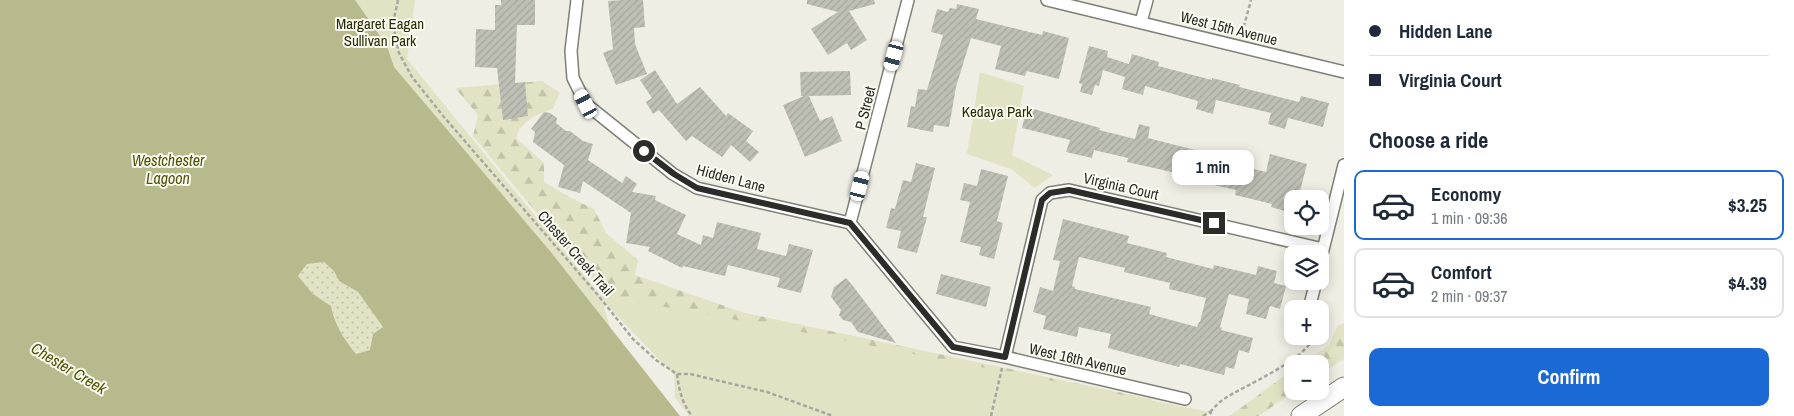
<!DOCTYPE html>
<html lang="en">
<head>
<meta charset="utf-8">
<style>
  body { margin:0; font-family:"Archivo Narrow",sans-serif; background:#f2f2f3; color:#1f2937; height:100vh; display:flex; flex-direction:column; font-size:19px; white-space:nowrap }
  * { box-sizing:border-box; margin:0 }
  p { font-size:16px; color:#747a83 }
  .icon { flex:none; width:28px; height:28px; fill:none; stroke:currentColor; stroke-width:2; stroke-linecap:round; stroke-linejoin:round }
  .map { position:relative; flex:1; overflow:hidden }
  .panel { display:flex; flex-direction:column; background:#fff; width:450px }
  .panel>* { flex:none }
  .banner { display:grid; align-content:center; height:110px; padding:0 25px; background:#fff }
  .buttons { position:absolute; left:1284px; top:190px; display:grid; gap:10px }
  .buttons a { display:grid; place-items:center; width:45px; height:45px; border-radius:10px; background:#fff; box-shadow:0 2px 12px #0003; font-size:25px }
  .end { position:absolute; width:22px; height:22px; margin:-11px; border:6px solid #2c2c28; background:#fff; box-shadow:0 0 0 2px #fff }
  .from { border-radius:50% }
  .bubble { position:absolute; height:35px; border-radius:10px; background:#fff; box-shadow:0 2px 12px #0003; font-size:16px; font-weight:700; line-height:35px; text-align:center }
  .car { position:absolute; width:15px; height:30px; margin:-15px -8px; border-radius:6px; box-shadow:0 0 4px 1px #0007; background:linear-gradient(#fff 24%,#345 0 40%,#fff 0 76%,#345 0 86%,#fff 0) }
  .banner b { display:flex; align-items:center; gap:18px; height:48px; font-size:19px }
  .banner b+b { border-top:1px solid #e0e1e3 }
  .banner i { width:12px; height:12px; background:#1f2937 }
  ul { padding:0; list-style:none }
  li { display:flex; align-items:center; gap:15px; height:70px; margin:0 10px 8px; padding:0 15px; border:2px solid #e0e1e3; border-radius:10px }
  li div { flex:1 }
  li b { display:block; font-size:19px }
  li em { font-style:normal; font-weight:700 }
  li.on { border-color:#1b69d4 }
  li>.icon { width:45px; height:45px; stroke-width:1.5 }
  h2 { padding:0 25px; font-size:22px; line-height:60px }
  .action { display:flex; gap:10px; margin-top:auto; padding:10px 25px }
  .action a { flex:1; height:58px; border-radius:10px; background:#1b69d4; color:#fff; font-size:20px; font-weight:700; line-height:58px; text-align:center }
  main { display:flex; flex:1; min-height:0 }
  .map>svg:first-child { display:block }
  .grass { fill:url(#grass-dots) }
  .forest { fill:url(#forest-firs) }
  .park { fill:#e2e3c5 }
  .water { fill:#b8b98d; fill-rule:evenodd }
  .building { fill:url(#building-hatch); fill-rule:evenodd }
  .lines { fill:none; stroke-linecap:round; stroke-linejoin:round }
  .minor-casing { stroke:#7e7f75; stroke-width:14 }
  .primary-casing { stroke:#7e7f75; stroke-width:21 }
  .path { stroke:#a7a79f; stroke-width:2.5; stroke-dasharray:4 2.5; stroke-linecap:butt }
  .minor { stroke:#fff; stroke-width:11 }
  .primary { stroke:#fff; stroke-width:19 }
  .route { stroke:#2c2c28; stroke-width:6 }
  .labels { text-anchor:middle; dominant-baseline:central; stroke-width:4; stroke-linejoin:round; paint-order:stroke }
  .park-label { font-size:15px; fill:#2c2b07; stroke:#fbfcf1 }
  .street-label { font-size:15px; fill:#2c2c28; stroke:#fbfcf1 }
  .water-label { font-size:16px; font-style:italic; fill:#545207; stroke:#fbfcf1 }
</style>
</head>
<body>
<main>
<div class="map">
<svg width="1344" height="416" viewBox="0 0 1344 416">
  <defs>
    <pattern id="grass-dots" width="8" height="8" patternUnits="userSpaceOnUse" patternTransform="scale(1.25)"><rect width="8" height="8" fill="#e2e3c5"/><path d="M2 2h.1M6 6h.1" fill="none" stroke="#c2c3a9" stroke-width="1.8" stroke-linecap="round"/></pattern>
    <pattern id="forest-firs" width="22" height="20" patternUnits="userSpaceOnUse" patternTransform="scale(1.25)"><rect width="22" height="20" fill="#e2e3c5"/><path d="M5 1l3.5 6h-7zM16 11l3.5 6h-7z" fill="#c2c3a9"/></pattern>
    <pattern id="building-hatch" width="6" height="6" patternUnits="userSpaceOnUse" patternTransform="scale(1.25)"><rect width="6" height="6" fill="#bfc0b5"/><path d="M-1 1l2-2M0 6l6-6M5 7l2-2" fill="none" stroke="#a4a59c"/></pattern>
  </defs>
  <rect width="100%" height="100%" fill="#eeeee4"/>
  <path class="grass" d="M324,262L334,271L339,281L358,292L383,327L373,334L371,350L356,354C344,339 335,326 331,306L313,294L298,276L307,264Z"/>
  <path class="forest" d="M542,81L560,93L552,109C537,114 520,122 516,138L544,163V182L571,198L594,209L606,233L638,260L635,275L745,313L1151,399L1159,409L1085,416L622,316L473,136L478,115L455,88Z
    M1344,323V359L1320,374V364H1302L1329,345L1338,325Z
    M1292,370V391H1295L1259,416H1230Z"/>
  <path class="park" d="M305,0H415L407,59L600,295L786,329L1210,412L1205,416H689L675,398L674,375L602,300L621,364Z
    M980,72L1024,86L1012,155L1053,175L1035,188L1011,169L967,154Z"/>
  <path class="water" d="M0,0H355L387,46L394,67L550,251L680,416H0ZM324,262L334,271L339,281L358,292L383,327L373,334L370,350L356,354C344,339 335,326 331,306L313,294L298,276L307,264Z"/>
  <path class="building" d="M501,0H535V25H517L515,83L525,82L528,116L503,120L497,68L475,67L476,29L495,30V5H501Z
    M622,0H643L645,27L634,28L635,44L647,74L616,85L603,53L613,49L608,1Z
    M807,0H874L875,4L849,11L867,40L851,50L847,43L828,55L811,29L838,12L807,4Z
    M957,4L979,9L976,19L1042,35L1043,31L1069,38L1059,79L1027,71L1025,76L995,69L1001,46L971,38L956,87L949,127L934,125L933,132L907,127L911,106L915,107L918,89L927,90L943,35L931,32L937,9L948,12L950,8L956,9Z
    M1089,46L1108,51L1107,57L1129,64L1132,54L1159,62L1158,66L1212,80V78L1240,85L1239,87L1299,102L1301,96L1329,103L1323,127L1288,118L1285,129L1268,124L1271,113L1216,100L1213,114L1196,109L1198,101L1145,86L1143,95L1122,89L1125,77L1103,70L1099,86L1095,85L1092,95L1080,92L1082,84L1079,83Z
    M655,70L677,104L700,87L726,116L728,113L753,131L746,141L759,152L750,162L731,145L722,157L692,136L686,141L659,110L653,114L646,102L652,98L640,80Z
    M850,71L851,95L809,96L820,121L832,116L842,141L805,157L783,105L804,96H801L800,72Z
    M1027,107L1100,128L1099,130L1135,139L1139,124L1150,127L1148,138L1226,158L1225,162L1266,172L1270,154L1307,164L1298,199H1292V213L1271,207L1272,204L1235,195L1236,190L1184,178L1185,175L1127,162L1128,158L1094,150L1092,158L1066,152L1070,140L1022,128Z
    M544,112L550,113L557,118L556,123L566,131H570L583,141L593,144L588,160L622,183L626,176L637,184L632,192L656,196L655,200L686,215L677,234L701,245L703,235L713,238L717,222L761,233L757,249L786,256L789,244L813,250L801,293L777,287L780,278L728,265L725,276L683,266L682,268L648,251L650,247L626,243L631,213L583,181L580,193L558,187L564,165L533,142L535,132L531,129Z
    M916,163L935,168L923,217H927L917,253L897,248L901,231L886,228L891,208L895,209L903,180L911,182Z
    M981,169L1008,176L997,221L1003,223L994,259L979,255L981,247L960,242L970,202L960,200L964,183L977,186Z
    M1063,219L1129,236L1127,243L1167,253L1166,257L1213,269L1214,265L1256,275L1258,266L1277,271L1274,283L1286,286L1280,309L1270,306L1266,319L1246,314L1249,299L1229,294L1220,327L1222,328L1221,330L1253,338L1249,353L1239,350L1234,369L1226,367L1224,375L1180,364L1179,367L1108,348L1111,334L1079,327L1077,337L1043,329L1046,316L1033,312L1040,287L1053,291L1060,261L1053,260ZM1079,257L1125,268L1124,272L1170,283L1169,289L1206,298L1200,322H1199L1197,327L1149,314L1151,307L1075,289V287L1072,286Z
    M941,274L991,287L986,307L936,294Z
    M846,278L853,286L896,343L858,332L851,322L843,320L839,315L841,310L831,297L834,287Z"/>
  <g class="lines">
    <defs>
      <path id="minor" d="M577,0L571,51L573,78L586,104L673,174L697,188L850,223
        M1047,0L1344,72
        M1141,22L1147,0
        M850,223L953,347L1005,357L1185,399
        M850,223L908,0
        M1320,262L1344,165
        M1309,309L1316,281
        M1005,357L1042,200L1050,193L1069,190L1323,249"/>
      <path id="primary" d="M1301,416L1344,387"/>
    </defs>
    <use href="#minor" class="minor-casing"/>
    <use href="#primary" class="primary-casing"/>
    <path class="path" d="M398,0L393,23L396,40L399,53L412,77L444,117L597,294L633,339L656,360L677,374H690L767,392L833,416
      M1242,33L1251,0
      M677,374C679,390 682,403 692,416
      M1210,412C1215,407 1219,402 1224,399C1243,386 1309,359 1313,336
      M991,416L1002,368
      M1203,416L1210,412L1213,416"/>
    <use href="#minor" class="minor"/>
    <use href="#primary" class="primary"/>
  </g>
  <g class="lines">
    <path class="route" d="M644,151L674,174L697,188L850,223L953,347L1005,357L1042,200L1050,193L1069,190L1214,223"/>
  </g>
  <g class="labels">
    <g class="park-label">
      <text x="380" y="23">Margaret Eagan<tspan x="380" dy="17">Sullivan Park</tspan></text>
      <text x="997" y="111">Kedaya Park</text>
    </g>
    <g class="street-label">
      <text transform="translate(1229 28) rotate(14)">West 15th Avenue</text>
      <text transform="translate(865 108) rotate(-76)">P Street</text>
      <text transform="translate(731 178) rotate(15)">Hidden Lane</text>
      <text transform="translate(1121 186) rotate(13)">Virginia Court</text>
      <text transform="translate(576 253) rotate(49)">Chester Creek Trail</text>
      <text transform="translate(1078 359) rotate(13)">West 16th Avenue</text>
    </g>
    <g class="water-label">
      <text x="168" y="160">Westchester<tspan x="168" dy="18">Lagoon</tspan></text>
      <text transform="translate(69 368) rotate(31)">Chester Creek</text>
    </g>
  </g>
</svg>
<div class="buttons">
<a><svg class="icon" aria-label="locate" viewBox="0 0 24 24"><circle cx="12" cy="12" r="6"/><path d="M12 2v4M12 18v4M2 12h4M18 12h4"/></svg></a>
<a><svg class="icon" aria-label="layers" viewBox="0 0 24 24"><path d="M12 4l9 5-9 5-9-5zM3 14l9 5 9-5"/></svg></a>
<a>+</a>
<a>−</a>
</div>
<i class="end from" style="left:644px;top:151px"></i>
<i class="end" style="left:1214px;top:223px"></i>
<div class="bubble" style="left:1172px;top:150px;width:82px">1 min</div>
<i class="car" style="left:894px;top:56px;rotate:195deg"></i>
<i class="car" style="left:586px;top:104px;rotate:332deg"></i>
<i class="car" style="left:860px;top:186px;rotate:14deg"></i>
</div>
<section class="panel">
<div class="banner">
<b><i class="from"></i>Hidden Lane</b>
<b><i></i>Virginia Court</b>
</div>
<h2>Choose a ride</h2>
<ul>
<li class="on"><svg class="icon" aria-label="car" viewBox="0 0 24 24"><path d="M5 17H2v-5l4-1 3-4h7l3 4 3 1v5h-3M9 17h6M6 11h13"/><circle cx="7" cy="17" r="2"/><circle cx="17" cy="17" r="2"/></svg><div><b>Economy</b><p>1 min · 09:36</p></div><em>$3.25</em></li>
<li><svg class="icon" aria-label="car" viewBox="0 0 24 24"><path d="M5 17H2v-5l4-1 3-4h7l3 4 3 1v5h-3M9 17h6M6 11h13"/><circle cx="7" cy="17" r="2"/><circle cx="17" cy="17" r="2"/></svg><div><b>Comfort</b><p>2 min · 09:37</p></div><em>$4.39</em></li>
</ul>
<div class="action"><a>Confirm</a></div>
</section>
</main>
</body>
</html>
